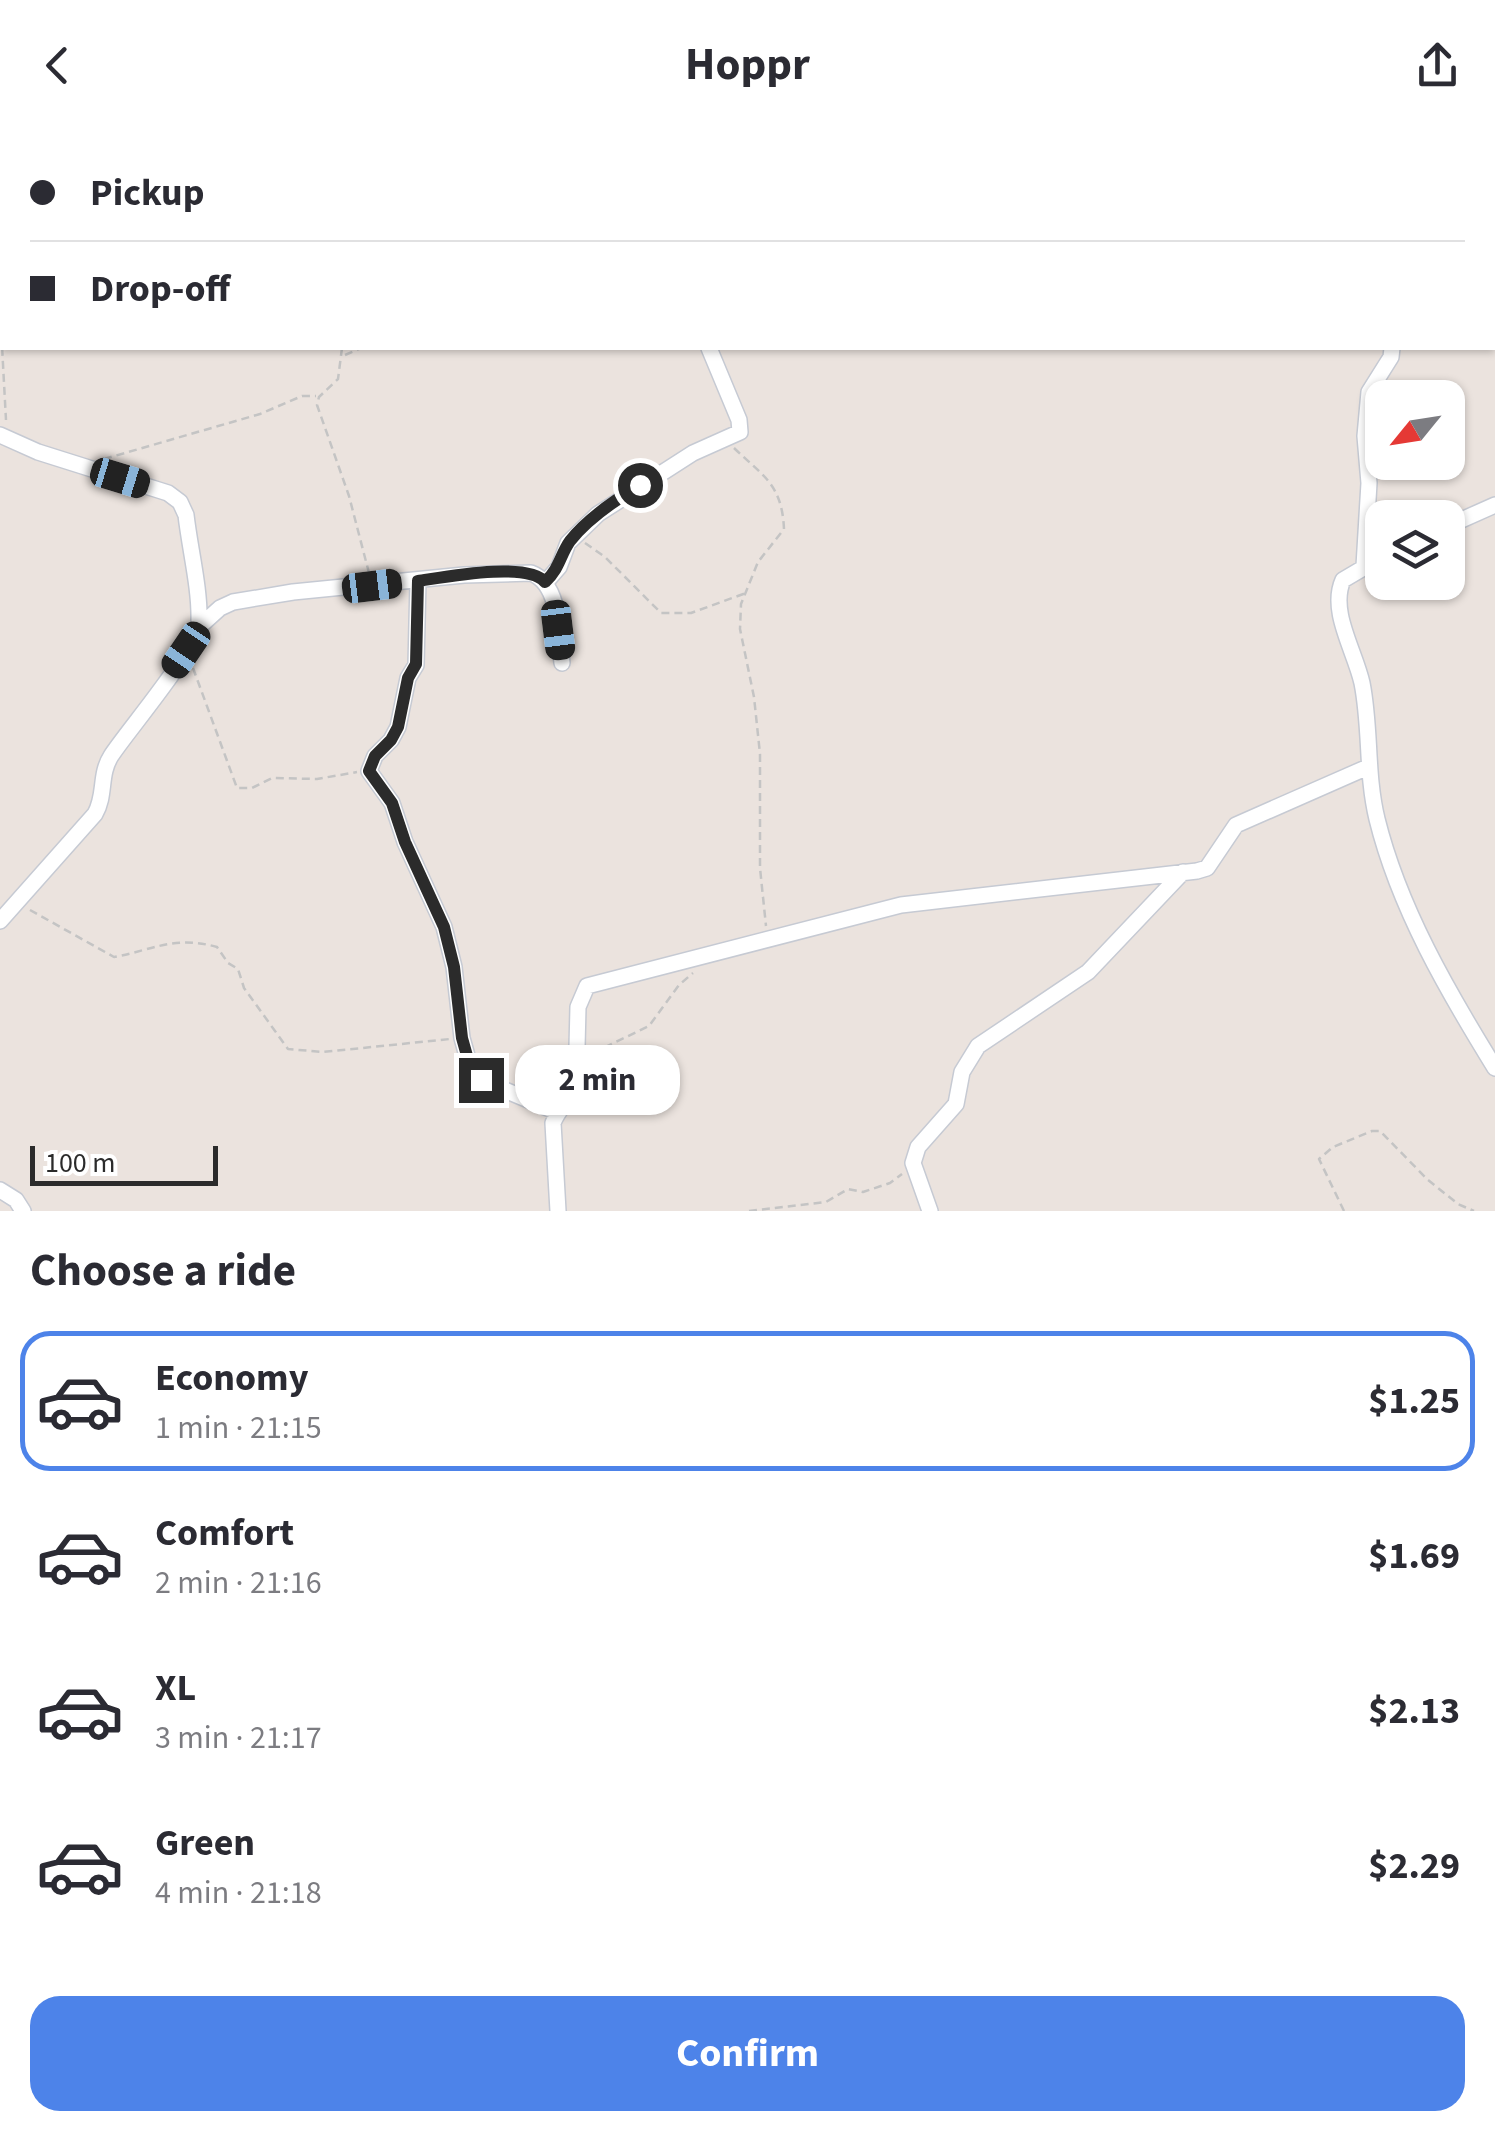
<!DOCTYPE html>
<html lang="en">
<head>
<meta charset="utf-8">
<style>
  body { margin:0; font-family:"Source Sans 3",sans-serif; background:#f2f2f3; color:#2b2b33; height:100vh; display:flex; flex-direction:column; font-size:38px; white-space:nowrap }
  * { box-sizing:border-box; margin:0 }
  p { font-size:32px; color:#7c7c81 }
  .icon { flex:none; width:55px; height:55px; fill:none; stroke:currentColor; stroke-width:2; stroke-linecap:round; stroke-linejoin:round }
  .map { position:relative; height:1081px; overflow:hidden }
  .side { display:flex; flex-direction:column; background:#fff; flex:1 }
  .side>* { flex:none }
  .guide { position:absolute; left:0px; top:0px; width:1495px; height:220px; box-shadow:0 2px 8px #0004; display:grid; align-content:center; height:220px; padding:0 30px; background:#fff }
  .needle { width:65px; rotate:240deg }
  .tools { position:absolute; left:1365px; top:250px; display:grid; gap:20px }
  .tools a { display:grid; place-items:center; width:100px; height:100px; border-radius:20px; background:#fff; box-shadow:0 2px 8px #0004; font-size:50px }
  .scale { position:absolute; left:30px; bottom:25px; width:188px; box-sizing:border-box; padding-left:10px; border:5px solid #2b2b2b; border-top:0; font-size:28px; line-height:35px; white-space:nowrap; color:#2b2b2b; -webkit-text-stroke:8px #fff; paint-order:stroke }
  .end { position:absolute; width:45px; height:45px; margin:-22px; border:12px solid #2b2b2b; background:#fff; box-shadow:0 0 0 5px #fff }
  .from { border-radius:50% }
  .bubble { position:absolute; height:70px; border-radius:30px; background:#fff; box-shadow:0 2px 8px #0004; font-size:32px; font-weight:700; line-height:70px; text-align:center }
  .car { position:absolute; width:30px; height:60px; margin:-30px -15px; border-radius:12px; box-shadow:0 0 8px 2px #0007; background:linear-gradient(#222 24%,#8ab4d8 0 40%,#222 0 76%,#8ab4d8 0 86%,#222 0) }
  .guide b { display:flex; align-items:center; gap:35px; height:95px; font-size:38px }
  .guide b+b { border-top:2px solid #e1e1e2 }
  .guide i { width:25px; height:25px; background:#2b2b33 }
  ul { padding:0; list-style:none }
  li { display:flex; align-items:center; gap:30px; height:140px; margin:0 20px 15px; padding:0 10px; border:5px solid transparent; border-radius:30px }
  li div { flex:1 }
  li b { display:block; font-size:38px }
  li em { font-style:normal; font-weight:700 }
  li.selected { border-color:#4d83e9 }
  li>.icon { width:90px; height:90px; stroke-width:1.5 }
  h2 { padding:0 30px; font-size:45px; line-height:120px }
  .button { display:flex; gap:20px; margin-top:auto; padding:20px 30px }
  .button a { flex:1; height:115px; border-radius:30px; background:#4d83e9; color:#fff; font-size:40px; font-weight:700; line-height:115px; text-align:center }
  header { display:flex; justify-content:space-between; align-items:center; height:130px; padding:0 30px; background:#fff; font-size:45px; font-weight:700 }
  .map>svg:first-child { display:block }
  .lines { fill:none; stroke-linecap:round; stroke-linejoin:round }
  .minor-casing { stroke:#c6cad3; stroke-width:18 }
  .path { stroke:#c4c4c4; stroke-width:2.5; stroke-dasharray:8 5; stroke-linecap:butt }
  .minor { stroke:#fff; stroke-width:15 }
  .route { stroke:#2b2b2b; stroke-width:12 }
</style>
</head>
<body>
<header><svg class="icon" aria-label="back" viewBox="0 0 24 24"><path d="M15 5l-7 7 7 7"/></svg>Hoppr<svg class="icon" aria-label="share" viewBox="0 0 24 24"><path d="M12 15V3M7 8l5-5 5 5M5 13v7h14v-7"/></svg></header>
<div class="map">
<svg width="1495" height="1081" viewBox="0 0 1495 1081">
  <rect width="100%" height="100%" fill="#ebe3de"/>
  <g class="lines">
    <defs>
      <path id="minor" d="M475,0V2
        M625,0L626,2
        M1297,0V2
        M17,2L18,0
        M100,2L104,0
        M599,2L600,0
        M1492,5L1495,10
        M0,33L2,31
        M0,305L38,322L168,363L180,372L186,385C190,420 200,458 199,492C199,518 127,601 111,626C99,645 106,665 95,684L0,791
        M1448,396L1495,375
        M1382,427L1343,450C1329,481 1355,521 1362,553C1371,598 1366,644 1377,689C1399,778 1448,862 1495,938
        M1364,436L1369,353L1365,306L1369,262L1391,227L1392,218
        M418,451L416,535L408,548L398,597L391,610L375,626L369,641L392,673L405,712L444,797L454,837L462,908L471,940L481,950L557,982
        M545,453L559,437L568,413L598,384L693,323L740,302L739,290L709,218
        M200,496L220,478L233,472L293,462L464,445L531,443C561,454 559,506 562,533
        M0,1060L16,1070L23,1081
        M558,1081L553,993C558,979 569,971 576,957L578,877L587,856L901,775L1197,741L1207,738L1236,695L1368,637
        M930,1081L913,1033L918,1017L956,974L962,942L978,916L1088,842L1183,742"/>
    </defs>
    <use href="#minor" class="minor-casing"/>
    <path class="path" d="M270,0L271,2
      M0,131L2,124
      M0,144L2,143
      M0,179L6,290
      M342,218L338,249L319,267L317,275L349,366L369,443
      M345,225L361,218
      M734,318C763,346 782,354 784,399L758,432L741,474L740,499L754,567L760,624V738L766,796
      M104,329L260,284L302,266H316
      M585,413L605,427L661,483H691L746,463
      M193,538L237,658H252L272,648L317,649L357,642
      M30,780L114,827C153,820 174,805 217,817L228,833L238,839L244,858L288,919L323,922L450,909
      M593,923L649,896L679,855L693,843
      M749,1081L826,1072L848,1059L863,1062L890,1053L902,1044
      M1344,1081L1319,1029L1333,1017L1372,1001H1380L1428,1050L1458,1074L1474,1081"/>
    <use href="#minor" class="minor"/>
  </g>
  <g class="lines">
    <path class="route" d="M481,950L471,940L462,908L454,837L444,797L405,712L392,673L369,641L375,626L391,610L398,597L408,548L416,534L418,451C445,447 527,431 545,452C560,438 560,425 570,411C588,388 615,370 640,355"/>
  </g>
</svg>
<div class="tools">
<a><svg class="needle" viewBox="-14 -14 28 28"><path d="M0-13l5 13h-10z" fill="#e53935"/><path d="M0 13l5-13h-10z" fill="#7c7c81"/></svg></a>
<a><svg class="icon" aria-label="layers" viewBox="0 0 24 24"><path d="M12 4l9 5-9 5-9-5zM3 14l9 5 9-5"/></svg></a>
</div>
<div class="scale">100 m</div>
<i class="end from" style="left:640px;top:355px"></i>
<i class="end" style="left:481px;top:950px"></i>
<div class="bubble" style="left:515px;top:915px;width:165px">2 min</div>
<i class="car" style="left:120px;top:348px;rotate:107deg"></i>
<i class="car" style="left:372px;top:456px;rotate:83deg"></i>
<i class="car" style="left:558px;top:500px;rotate:173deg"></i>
<i class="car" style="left:186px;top:520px;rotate:214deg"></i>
<div class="guide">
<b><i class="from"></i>Pickup</b>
<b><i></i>Drop-off</b>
</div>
</div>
<section class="side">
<h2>Choose a ride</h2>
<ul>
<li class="selected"><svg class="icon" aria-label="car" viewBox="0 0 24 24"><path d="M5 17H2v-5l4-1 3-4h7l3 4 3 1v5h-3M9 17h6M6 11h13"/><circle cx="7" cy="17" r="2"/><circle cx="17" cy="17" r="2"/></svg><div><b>Economy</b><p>1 min · 21:15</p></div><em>$1.25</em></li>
<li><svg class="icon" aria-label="car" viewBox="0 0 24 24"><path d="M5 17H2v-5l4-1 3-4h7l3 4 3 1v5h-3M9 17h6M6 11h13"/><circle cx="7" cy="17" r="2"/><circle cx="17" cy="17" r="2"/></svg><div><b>Comfort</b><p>2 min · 21:16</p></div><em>$1.69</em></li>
<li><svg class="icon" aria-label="car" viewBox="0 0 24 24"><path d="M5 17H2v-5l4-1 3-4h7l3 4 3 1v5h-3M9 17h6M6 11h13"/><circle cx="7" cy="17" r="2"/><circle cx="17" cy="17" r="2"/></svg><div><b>XL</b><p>3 min · 21:17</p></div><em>$2.13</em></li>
<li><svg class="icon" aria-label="car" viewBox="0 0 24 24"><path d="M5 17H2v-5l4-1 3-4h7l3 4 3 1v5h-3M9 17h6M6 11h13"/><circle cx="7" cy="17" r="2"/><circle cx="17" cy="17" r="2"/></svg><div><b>Green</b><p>4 min · 21:18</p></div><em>$2.29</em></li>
</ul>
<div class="button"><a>Confirm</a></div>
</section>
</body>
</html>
